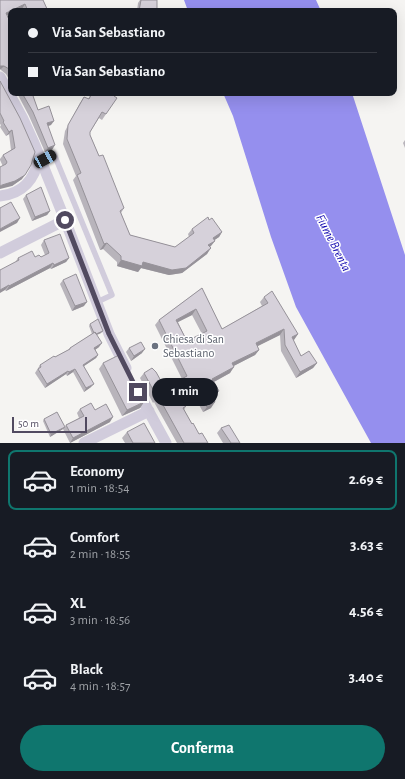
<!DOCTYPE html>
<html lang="it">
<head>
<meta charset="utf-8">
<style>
  body { margin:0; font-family:"Alegreya Sans",sans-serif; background:#242831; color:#f1f3f6; height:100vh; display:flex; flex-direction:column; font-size:15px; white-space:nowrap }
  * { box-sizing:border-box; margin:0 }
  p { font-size:13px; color:#9ea1a6 }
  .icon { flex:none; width:22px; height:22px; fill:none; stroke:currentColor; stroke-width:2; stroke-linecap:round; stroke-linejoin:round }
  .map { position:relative; height:443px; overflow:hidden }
  .details { display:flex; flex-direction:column; background:#171b24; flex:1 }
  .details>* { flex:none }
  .top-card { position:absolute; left:8px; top:8px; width:389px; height:88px; border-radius:8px; box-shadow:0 4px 16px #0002; display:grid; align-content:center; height:88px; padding:0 20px; background:#171b24 }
  .scale { position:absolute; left:12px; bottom:10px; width:75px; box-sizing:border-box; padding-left:4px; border:2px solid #514a60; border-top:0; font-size:11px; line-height:14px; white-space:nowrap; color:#514a60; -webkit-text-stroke:3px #fff; paint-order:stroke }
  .end { position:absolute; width:18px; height:18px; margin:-9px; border:5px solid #514a60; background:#fff; box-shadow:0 0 0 2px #fff }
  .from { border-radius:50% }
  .bubble { position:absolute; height:28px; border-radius:14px; background:#171b24; box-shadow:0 4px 16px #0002; font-size:13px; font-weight:600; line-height:28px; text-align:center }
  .car { position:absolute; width:12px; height:24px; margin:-12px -6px; border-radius:5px; box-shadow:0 0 3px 1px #0007; background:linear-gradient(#222 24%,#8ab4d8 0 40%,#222 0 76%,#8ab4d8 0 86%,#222 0) }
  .top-card b { display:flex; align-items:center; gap:14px; height:38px; font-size:15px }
  .top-card b+b { border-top:1px solid #363941 }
  .top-card i { width:10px; height:10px; background:#f1f3f6 }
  ul { padding:7px 0 0; list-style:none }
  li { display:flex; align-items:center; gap:12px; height:60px; margin:0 8px 6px; padding:0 12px; border:2px solid transparent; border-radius:8px }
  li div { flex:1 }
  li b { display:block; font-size:15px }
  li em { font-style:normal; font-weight:600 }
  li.current { border-color:#0f766e }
  li>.icon { width:36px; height:36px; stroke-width:1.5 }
  .button { display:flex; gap:8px; margin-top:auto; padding:8px 20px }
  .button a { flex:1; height:46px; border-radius:24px; background:#0f766e; color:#fff; font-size:16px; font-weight:600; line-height:46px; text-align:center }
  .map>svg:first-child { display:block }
  .water { fill:#958fee }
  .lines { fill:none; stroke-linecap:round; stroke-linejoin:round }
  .lane { stroke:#d1ccdc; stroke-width:5.5 }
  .street { stroke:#d1ccdc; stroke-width:11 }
  .wall { fill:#b8b4bb; fill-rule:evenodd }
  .shaded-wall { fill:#969299 }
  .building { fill:#d6d1da; stroke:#969299; fill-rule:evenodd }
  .route { stroke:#514a60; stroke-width:5 }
  .worship-dot { fill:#6b7280; stroke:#fff; stroke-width:1.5 }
  .labels { text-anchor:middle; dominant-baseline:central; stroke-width:3; stroke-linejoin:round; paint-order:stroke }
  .worship-label { font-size:12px; fill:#5b616d; stroke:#fff; text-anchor:start }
  .water-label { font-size:13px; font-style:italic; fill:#150bb2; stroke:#fff }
</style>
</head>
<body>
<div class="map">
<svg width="405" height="443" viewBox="0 0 405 443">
  <rect width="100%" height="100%" fill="#f5f4f2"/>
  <path class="water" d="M184,0H316L321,11H188Z
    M223,93H352L405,255V443H371L296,307L271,237L233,116Z"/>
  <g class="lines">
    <path class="lane" d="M41,161L54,154L112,295L97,302"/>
    <path class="street" d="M0,77L23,119L34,143L65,220L109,334L126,368
      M0,196C23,194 35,179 39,157
      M0,253L65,220
      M136,388L166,443
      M84,443L149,411"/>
  </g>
  <path class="wall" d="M0,0H43L48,11H23L22,9L11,11V14L7,15L11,24V83L6,74L1,70Z
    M140,0H155L157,11H137L138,3Z
    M0,81L20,118L22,179L12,186L0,160V159L3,155L11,150L9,134L6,136L0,127L1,125L0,124Z
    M17,93H32L38,110L51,125L48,126L52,150L45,152L29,116Z
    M92,93L95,94V93H114L106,114L102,120L99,118L90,132V135L99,156L124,208L121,213L130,235L175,247L189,237L188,234L192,229L209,220L222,232L219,237L214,240L210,247L207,254L182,273L169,275L141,268L138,272L117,266V262L103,249L100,250L73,180L76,176L63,144L65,131L80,103L84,97L88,99Z
    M405,140V148L403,143Z
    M26,195L50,211L47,215L32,221L23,199Z
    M44,240L69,258L66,262L51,269L50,268L6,291L5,290L16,261L18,258L35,257H41L45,255L41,245Z
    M63,280L84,306L72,311L60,284Z
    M202,288L222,329L262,306L260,302L264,297L298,334L293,340L301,356L317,363L313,368L296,378L281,351L280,335L257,346L259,350L255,355L233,366L230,373L214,382L215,396L212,398L211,408L203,412L189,387L180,392L186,406L184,410L192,424L199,434L208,443H177L154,402L153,403L140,378L144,373L165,388L182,379L155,325L159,320ZM192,315L202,334L187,341L178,322Z
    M90,324L101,333L97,335L99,347L95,350L98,355L96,358L84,366L91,387L84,392L73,372L67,376L66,374L45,388L35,373L40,365L68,350L70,348L92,334L89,326Z
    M129,348L142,353L131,361L126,352Z
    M103,363L144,402L140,408L122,416L99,369Z
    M80,409L95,410L110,422L70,443L63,429L50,437L43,421L44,419L65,427L66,425L79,418L77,413Z
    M221,428L240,443H223L217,433Z
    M127,432L155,443H125L122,438Z"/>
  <path class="shaded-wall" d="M25,4L22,9L17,11H11V14L3,17L6,13Z
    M0,66H4L0,70Z
    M54,121L51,125L44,127L47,123Z
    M12,130L9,134L6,136L9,132Z
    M55,145L52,150L45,152L48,148Z
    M25,175L22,179L12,186L0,189V186L2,185Z
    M50,211L47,215L32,221L35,217Z
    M20,218L17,223L0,232V229Z
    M222,232L219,237L209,244L213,238Z
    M215,241L211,246L204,251L208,245Z
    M107,243L103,249L100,250L104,244Z
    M211,248L207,254L182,273L169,275L141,268L138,272L117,266L121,260Z
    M69,258L66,262L51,269L54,265Z
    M53,263L50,268L6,291L9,286Z
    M9,285L5,290L0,293V290Z
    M87,302L84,306L72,311L75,306Z
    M196,309L192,315L172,325L176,320Z
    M284,329L280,335L252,349L256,343Z
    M103,331L101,333L93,336L95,334Z
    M298,334L294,340L288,343L292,337Z
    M102,343L99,347L92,352L94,348Z
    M145,349L142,353L131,361L134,356Z
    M259,350L255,355L228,369L232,363Z
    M98,355L96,358L81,368L83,365Z
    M317,363L313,368L296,378L300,372Z
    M234,367L230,373L208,385L212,379Z
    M75,369L73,372L67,376L69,372Z
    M68,371L66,374L45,388L47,384Z
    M193,381L189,387L174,395L178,390Z
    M94,384L91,387L84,392L86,388Z
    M219,391L215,396L207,401L211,395Z
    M144,402L140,408L122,416L127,410Z
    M215,402L211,408L203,412L207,407Z
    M113,417L110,422L70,443L73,438Z
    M65,427L63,429L50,437L51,434Z"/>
  <path class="building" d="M0,0H43L48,11H28L25,4L6,13L11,24V72L9,69L4,66H0Z
    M141,0H157V11H139Z
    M0,81L20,118L35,152L31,165L25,175L15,181L2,185L0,186V167L6,164L7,162L3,155L15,148L12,130L9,132L3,122L4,121L0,113Z
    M22,93H32L38,110L49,106L54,121L47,123L55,145L48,148L33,112Z
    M92,93H94L95,94L96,93H114V96L117,98L106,114L102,112L90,132V135L99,156L103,155L124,208L120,211L130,235L175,247L194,233L192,229L208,217L209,220L212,218L222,232L213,238L215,241L208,245L211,248L186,268L172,270L143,262L142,266L121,260V256L107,243L104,244L77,175L81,173L67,139L68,125L84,97L89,99Z
    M41,187L50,211L35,217L26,195Z
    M11,202L20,218L0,229V208Z
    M60,234L69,258L54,265L53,263L9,286V285L0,290V270L19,260L18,258L32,251L35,257L39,255L41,257L49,253L44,240Z
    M76,274L87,302L75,306L63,280Z
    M202,288L222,329L268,303L264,297L272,291L298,334L292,337L301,356L309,351L317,363L300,372L285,345L284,329L256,343L259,350L232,363L234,367L212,379L219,391L211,395L215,402L207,407L193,381L178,390L186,406L183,408L192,424L193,423L199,434L202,433L208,443H184L158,396L157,397L144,373L152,368L156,372L165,388L187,376L159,320ZM196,309L207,331L187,341L176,320Z
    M98,319L103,331L96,334L95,332L94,333L90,324Z
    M95,332L102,343L94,348L98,355L83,365L94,384L86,388L75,369L69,372L68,371L47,384L38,369L41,367L40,365L54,356L55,357L70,349V348Z
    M141,342L145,349L134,356L129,348Z
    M119,355L144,402L127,410L103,363Z
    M91,403L95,410L106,404L113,417L73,438L66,425L84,416L80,409Z
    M57,412L65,427L51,434L44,419Z
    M144,423L155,443H133L127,432Z
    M229,425L240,443H231L221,428Z"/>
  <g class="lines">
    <path class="route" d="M65,220L109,334L138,392"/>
  </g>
  <circle class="worship-dot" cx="155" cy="346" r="4"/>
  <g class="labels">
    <g class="worship-label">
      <text x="163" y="339">Chiesa di San<tspan x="163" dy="14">Sebastiano</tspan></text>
    </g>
    <g class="water-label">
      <text transform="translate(333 243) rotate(63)">Fiume Brenta</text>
    </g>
  </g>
</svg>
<div class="scale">50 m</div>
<i class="end from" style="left:65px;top:220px"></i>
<i class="end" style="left:138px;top:392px"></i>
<div class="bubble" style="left:152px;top:378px;width:66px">1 min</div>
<i class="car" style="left:45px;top:159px;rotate:62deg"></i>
<div class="top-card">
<b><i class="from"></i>Via San Sebastiano</b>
<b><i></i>Via San Sebastiano</b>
</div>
</div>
<section class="details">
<ul>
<li class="current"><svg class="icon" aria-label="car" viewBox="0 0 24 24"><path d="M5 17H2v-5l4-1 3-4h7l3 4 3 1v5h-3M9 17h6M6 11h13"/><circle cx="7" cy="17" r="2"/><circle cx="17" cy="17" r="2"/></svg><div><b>Economy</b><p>1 min · 18:54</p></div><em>2.69 €</em></li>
<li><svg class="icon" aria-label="car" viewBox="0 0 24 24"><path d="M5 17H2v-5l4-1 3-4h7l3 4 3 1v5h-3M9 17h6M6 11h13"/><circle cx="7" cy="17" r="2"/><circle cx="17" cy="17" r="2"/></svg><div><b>Comfort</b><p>2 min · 18:55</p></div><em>3.63 €</em></li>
<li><svg class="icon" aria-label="car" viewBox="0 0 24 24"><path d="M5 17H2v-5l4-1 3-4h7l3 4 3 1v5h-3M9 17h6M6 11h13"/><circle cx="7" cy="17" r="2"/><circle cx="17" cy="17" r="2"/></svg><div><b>XL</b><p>3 min · 18:56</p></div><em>4.56 €</em></li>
<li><svg class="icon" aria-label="car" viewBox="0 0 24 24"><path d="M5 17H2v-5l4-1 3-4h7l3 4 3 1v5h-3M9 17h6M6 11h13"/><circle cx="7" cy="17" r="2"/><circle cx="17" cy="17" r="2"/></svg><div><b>Black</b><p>4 min · 18:57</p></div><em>3.40 €</em></li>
</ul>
<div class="button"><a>Conferma</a></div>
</section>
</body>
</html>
